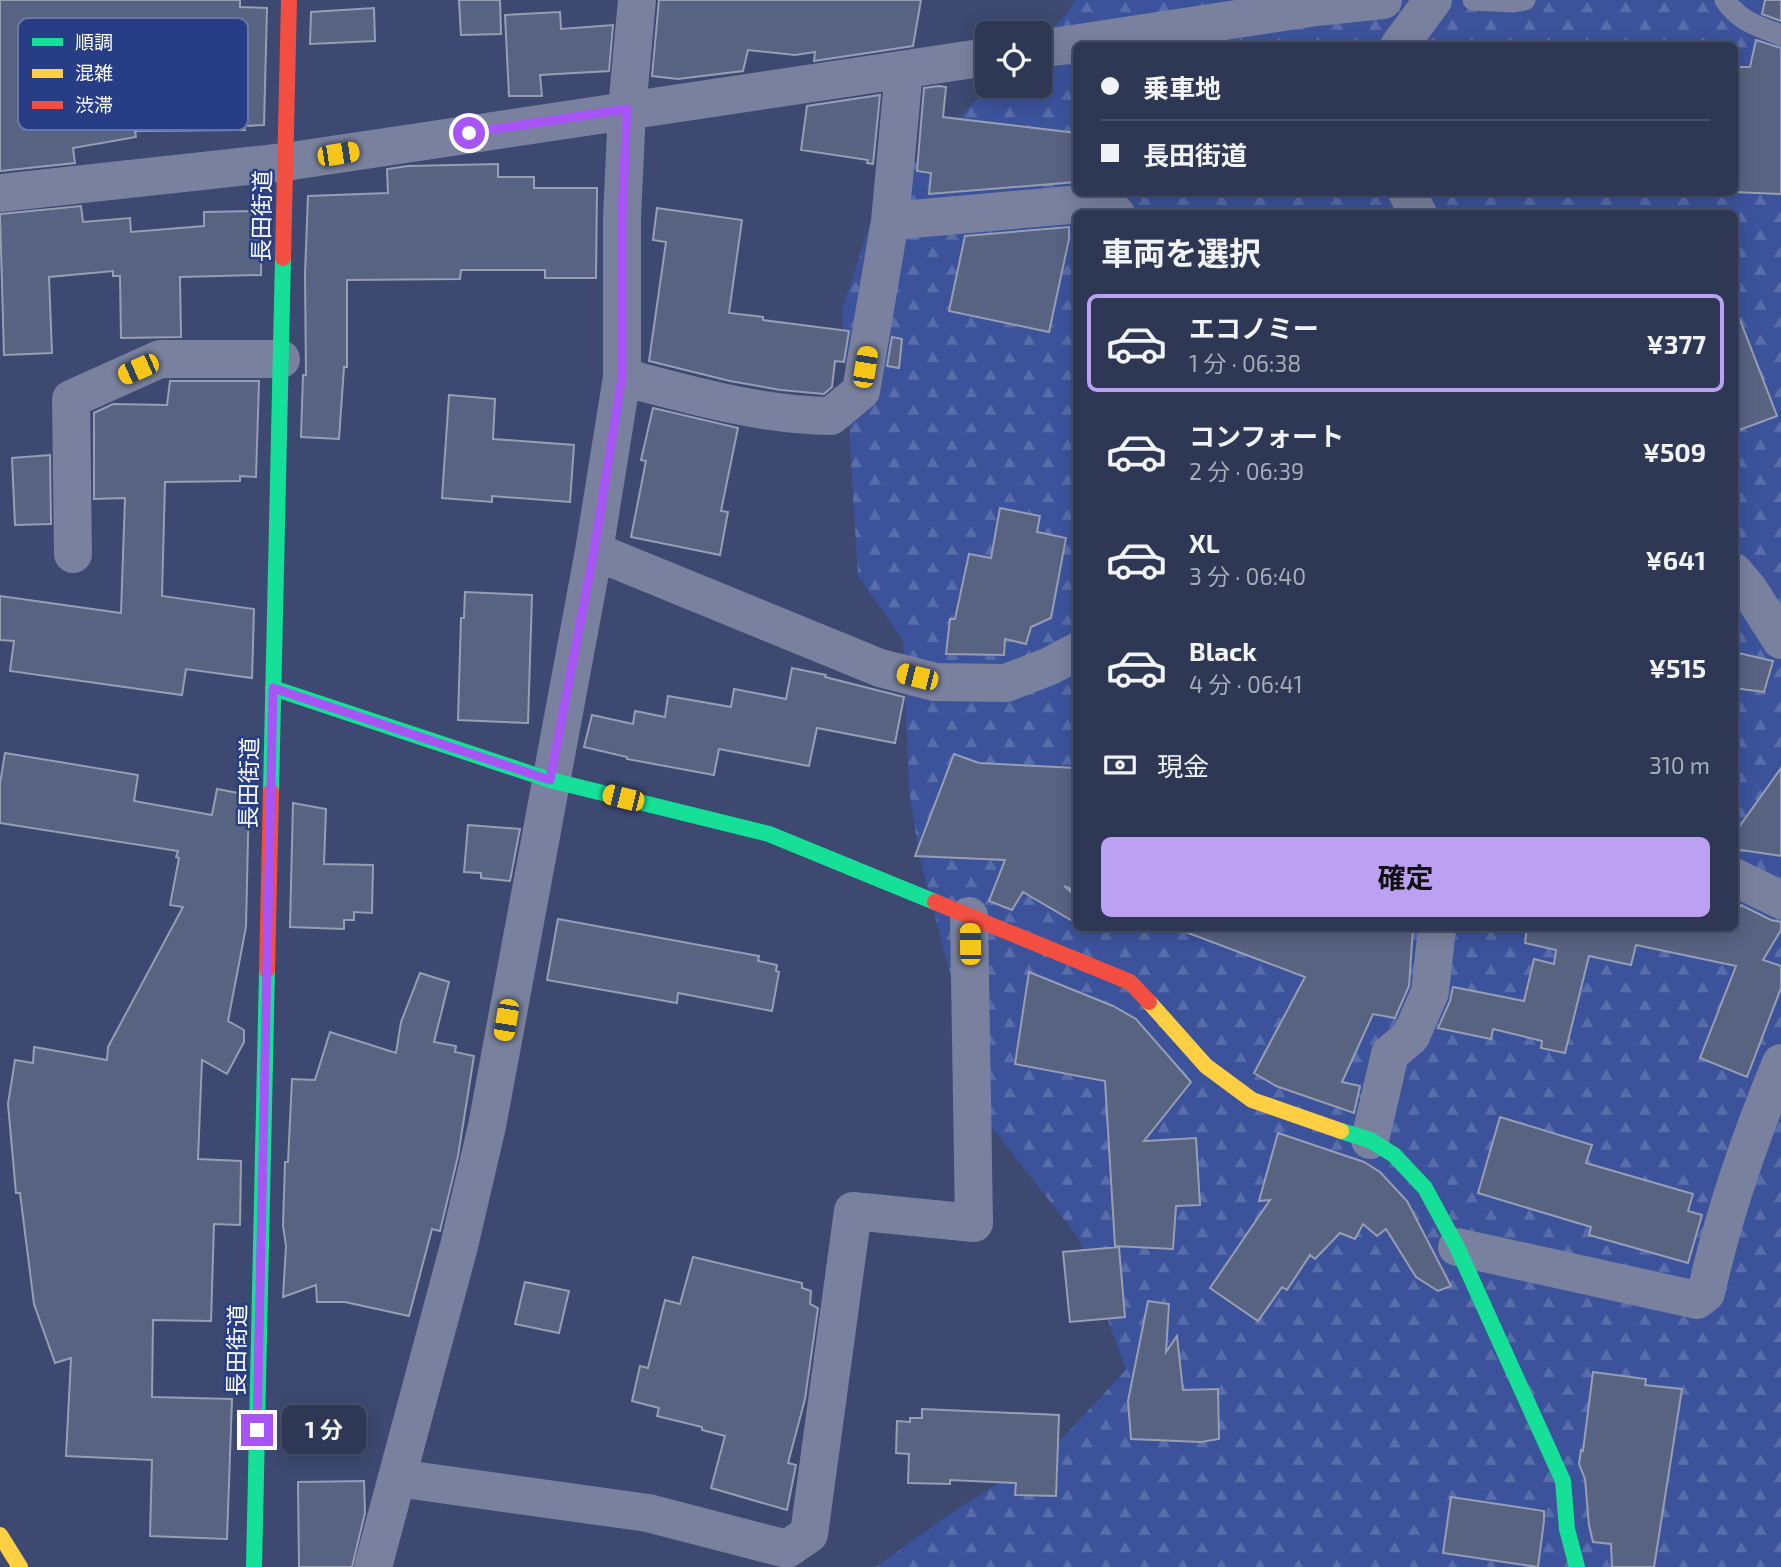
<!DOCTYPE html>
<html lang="ja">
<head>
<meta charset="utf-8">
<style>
  body { margin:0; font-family:"Exo 2","Noto Sans JP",sans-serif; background:#3a425e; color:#f1f3f6; height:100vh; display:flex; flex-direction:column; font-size:26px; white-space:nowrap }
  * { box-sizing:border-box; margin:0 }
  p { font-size:23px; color:#a7acb8 }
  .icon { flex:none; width:38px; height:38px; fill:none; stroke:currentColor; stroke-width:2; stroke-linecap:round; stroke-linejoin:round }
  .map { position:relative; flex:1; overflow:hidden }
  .sheet { position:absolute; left:1073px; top:210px; width:665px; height:721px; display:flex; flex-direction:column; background:#2e3754; border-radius:10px; box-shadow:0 4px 18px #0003,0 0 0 2px #49516b }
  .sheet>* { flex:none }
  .guide { position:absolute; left:1073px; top:42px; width:665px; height:154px; border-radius:10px; box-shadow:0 4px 18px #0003,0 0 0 2px #49516b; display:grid; align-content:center; height:154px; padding:0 28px; background:#2e3754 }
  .buttons { position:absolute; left:975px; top:21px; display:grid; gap:14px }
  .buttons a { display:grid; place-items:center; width:77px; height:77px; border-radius:10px; background:#2e3754; box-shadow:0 4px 18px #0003,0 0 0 2px #49516b; font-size:35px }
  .end { position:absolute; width:32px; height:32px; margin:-16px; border:9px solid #a855f7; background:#fff; box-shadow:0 0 0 4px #fff }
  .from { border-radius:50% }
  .bubble { position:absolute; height:49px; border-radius:10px; background:#2e3754; box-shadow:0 4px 18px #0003,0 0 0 2px #49516b; font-size:23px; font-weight:700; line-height:49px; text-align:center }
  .car { position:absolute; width:21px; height:42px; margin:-21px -10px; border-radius:9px; box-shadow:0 0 5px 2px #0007; background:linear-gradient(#f5c518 24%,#345 0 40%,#f5c518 0 76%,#345 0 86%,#f5c518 0) }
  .guide b { display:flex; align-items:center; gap:24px; height:66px; font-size:26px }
  .guide b+b { border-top:2px solid #49516b }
  .guide i { width:18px; height:18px; background:#f1f3f6 }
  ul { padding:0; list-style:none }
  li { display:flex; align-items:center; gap:21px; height:98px; margin:0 14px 10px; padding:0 14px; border:4px solid transparent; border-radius:10px }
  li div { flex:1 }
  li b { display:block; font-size:26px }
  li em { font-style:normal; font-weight:700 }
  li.active { border-color:#bca0f2 }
  li>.icon { width:63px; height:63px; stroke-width:1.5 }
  h2 { padding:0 28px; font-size:32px; line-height:84px }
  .pay { display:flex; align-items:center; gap:18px; height:77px; padding:0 28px; font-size:26px }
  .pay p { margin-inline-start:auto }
  .primary-button { display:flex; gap:14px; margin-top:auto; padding:14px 28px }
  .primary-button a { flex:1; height:80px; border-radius:10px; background:#bca0f2; color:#111; font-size:28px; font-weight:700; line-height:80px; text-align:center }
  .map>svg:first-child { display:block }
  .forest { fill:url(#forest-firs); fill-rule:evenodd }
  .building { fill:#586281; stroke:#979eb4; stroke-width:2 }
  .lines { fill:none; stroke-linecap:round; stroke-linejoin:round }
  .lane { stroke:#79819e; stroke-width:21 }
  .street { stroke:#79819e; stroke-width:38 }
  .fast { stroke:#16e098; stroke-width:16 }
  .slow { stroke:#ffcf43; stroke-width:16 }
  .jam { stroke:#f24e42; stroke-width:16 }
  .route { stroke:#a855f7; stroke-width:9 }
  .labels { text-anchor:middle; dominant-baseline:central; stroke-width:5; stroke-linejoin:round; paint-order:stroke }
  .street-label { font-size:23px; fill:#fff; stroke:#273d86 }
  .key { fill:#273d86; stroke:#6877aa; stroke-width:2 }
  .key-label { font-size:19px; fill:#fff }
</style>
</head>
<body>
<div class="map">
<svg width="1781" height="1567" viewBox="0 0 1781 1567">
  <defs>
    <pattern id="forest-firs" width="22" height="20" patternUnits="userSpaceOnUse" patternTransform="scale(1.75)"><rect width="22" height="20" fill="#3c539c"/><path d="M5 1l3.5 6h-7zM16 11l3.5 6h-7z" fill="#596dab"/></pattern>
  </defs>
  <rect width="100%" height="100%" fill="#3d4970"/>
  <path class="forest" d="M1075,0H1781V1567H876L947,1516L1053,1448L1126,1370L1078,1237L990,1125L919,855L909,788L903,640L858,576L842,311L878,199L991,86H1040V40L1065,16ZM1076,46H1734V192H1076ZM1076,214H1734V928H1076Z"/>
  <path class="building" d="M0,0H240V7L267,8L264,125L244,126L245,130L135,131L136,137L73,148L75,163L0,171Z
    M459,0H500L501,34L461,35Z
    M659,0H921L913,46L814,61L815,52L795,55L748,50L743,71L678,79L652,76Z
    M1765,0H1781V21L1762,14Z
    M374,8L375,41L310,44L311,12Z
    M560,12L561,29L613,25L609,71L540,75L542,96H509L505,15Z
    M1756,40L1781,48V194L1734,192V67H1750Z
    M939,86L946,87L943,117L1076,133V182L929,194L931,173L917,171L924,88Z
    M880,95L873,164L867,163L868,160L801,150L807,106Z
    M498,164V177H534V188H597L596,278H545V270H461L460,279L347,280V367H344L339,439L301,437L303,375H306L305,274L308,196L388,193L387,169L408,166Z
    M81,206L83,222L130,218L131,232L204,226V212L262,211L261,275L180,277L181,337L121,338L120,276H113V271L49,277L52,353L4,355L0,214Z
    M657,208L742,220L729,313L763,317V320L849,331L844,362L835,361L832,387L824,394L781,390L730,381L649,361L666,242L653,240Z
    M1069,227V239L1049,332L949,311L965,236Z
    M1734,312H1737L1777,416L1734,432Z
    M892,337L902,339L899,368L887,366Z
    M170,381H259L256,477L240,476V481L165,482L162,596L254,609L252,678L186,669L182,695L10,671L14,641L0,640V596L121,613L125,498L94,499V413L113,404L167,405Z
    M449,395L495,399L493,439L574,445L570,502L492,496V502L442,498Z
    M653,408L738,428L721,511L728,512L720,555L631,537L646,461L641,460Z
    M50,455L51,524L15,525L12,458Z
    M1000,508L1040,516L1037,532L1066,538L1051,618L1031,627L1026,644L1005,639L1004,655L946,654L950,619H955L969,554L991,558Z
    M465,592L532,595L528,723L458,720L461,618H464Z
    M1734,652L1773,661L1764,692L1734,688Z
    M792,668L826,675L825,677L904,697L895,743L817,728L809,766L719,749L714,775L627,759V757L584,747L592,715L633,724L635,711L665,717L668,696L731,707L734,689L786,699Z
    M5,753L138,775L134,801L212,815L217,789L249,795L246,927L228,1021L244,1030V1042L227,1074L202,1060L198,1159L241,1161L240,1225L214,1224L211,1321L153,1320L152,1397L232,1399L227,1539L150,1536L152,1460L66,1456L71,1358L55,1363L34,1304L20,1193H16L8,1104L15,1060L33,1063L34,1047L107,1060L108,1047L183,907L170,905L179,858L176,857L178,851L0,823V784Z
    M954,754L979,763L1076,768V891L1064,886L1076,896V923L1023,892L1012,910L989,901L1005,860L915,856Z
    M1781,768V856L1734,849V834Z
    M293,803L326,809L324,864L373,865L372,913L354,912V920H344V929L290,927Z
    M468,825L520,829L510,881L481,878V873L464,872Z
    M1741,905L1771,920L1781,922V930L1763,960L1781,966V988L1747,1077L1700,1058L1736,966L1636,945L1631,965L1589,956L1565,1053L1541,1048L1542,1041L1493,1029L1491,1039L1438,1028L1450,1001L1453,987L1524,1001L1534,959L1554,964L1556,950L1525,943L1527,928H1734V917Z
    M558,919L759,956L758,961L777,965L776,971L779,972L772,1011L678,993L677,1003L547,980Z
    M1183,928H1413L1409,986L1395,1018L1373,1014L1342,1082L1360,1086L1354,1113L1276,1086L1254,1073L1305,977L1183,931Z
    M1029,972L1113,1006L1136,1019L1191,1082L1144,1141L1196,1138L1200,1205L1176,1206L1173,1249L1115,1246L1105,1081L1015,1064Z
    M420,973L449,982L434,1042L456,1046L455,1052L474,1056L458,1156L440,1231L432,1229L409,1316L345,1302H317L316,1285L283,1297L286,1246L283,1226L285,1162H288L292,1079L315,1080L330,1032L396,1053L401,1022Z
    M1500,1117L1592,1145L1586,1163L1693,1194L1688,1211L1702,1215L1688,1263L1589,1235L1591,1227L1478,1193Z
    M1278,1133L1364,1162L1380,1172L1407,1201L1451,1286L1438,1291L1416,1277L1386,1229L1377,1236L1363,1224L1355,1239L1340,1233L1315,1259L1310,1255L1287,1290L1282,1287L1258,1321L1210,1288L1270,1200L1259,1201Z
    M1119,1247L1125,1317L1070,1322L1063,1252Z
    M693,1257L802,1283V1288L811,1291L810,1304L818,1308L805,1399L788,1463L796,1465L787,1510L711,1488L725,1436L702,1430V1427L657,1416L659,1408L632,1401L640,1366L648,1368L665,1300L680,1304Z
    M525,1282L569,1291L559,1333L515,1324Z
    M1148,1301L1169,1304L1166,1352L1177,1336L1183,1390L1218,1389L1219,1439L1201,1442L1131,1439L1128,1401Z
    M1593,1372L1646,1379L1645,1385L1682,1389L1654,1567H1612L1611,1544L1593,1542L1589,1525L1585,1479L1579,1464L1581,1450L1583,1451Z
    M922,1409L1059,1415L1056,1496L1015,1495L1016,1483L950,1480V1484L908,1483L909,1454L896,1453L897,1421L910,1422V1418H922Z
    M364,1481L365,1513L352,1567H299L298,1482Z
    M1451,1497L1544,1511V1521L1538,1567L1443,1553Z"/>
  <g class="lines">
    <path class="lane" d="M1473,0L1514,2L1525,0
      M1725,0C1738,21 1760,27 1781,35"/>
    <path class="street" d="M1399,46L1433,0
      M1040,49L1316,7L1383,0
      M1407,192L1418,214
      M0,193L285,162L987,57
      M890,221L1081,204L1116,214
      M622,377C691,395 760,415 831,416L861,391L890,221L904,70
      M594,551L880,668L935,682L1006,683L1050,666L1076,652
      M73,554L71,399L160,359H281
      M1734,572L1749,590L1781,640
      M1734,877L1781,900
      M1370,1140L1390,1054L1411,1036L1430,992L1437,928
      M1457,1247L1697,1300L1706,1293C1724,1212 1749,1140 1781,1063
      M397,1478L648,1513L787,1549L809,1534L853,1211L974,1223L969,916
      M373,1567L459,1246L487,1126L594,551L622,377V218L627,109L637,0"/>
    <path class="fast" d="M273,688L550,780L769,834L935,902
      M271,792L283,258
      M1341,1131L1370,1140L1394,1155L1425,1188L1457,1247L1563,1481L1567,1529L1577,1567
      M254,1567L267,970"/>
    <path class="slow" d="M1149,1002L1206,1066L1252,1100L1341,1131
      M0,1535L20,1567"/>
    <path class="jam" d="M283,258L289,0
      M935,902L1130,982L1149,1002
      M267,970L271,792"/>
  </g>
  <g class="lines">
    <path class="route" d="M257,1430L273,688L550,780L594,551L622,377V218L627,109L469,133"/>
  </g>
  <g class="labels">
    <g class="street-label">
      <text transform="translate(261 216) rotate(-89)">長田街道</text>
      <text transform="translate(248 783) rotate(-89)">長田街道</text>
      <text transform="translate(236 1350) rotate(-89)">長田街道</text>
    </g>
  </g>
  <rect x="18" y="18" width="230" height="112" rx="10" class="key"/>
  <rect x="32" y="38" width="31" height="8" fill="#16e098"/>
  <rect x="32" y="69" width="31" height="9" fill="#ffcf43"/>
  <rect x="32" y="101" width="31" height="8" fill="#f24e42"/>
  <g class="key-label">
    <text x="75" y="49">順調</text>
    <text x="75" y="80">混雑</text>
    <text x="75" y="112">渋滞</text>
  </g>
</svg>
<div class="buttons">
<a><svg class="icon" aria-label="locate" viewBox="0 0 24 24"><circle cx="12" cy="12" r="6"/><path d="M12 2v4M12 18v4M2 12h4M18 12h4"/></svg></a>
</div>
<i class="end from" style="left:469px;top:133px"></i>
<i class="end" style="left:257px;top:1430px"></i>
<div class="bubble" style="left:282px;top:1405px;width:84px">1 分</div>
<i class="car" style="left:338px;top:154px;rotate:81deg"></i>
<i class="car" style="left:865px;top:367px;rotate:9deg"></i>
<i class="car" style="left:138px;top:369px;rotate:246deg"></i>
<i class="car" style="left:917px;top:677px;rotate:284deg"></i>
<i class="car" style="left:623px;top:798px;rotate:284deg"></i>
<i class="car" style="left:970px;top:944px;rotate:359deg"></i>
<i class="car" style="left:506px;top:1020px;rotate:190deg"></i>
<div class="guide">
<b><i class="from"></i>乗車地</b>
<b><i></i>長田街道</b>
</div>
<section class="sheet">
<h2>車両を選択</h2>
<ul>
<li class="active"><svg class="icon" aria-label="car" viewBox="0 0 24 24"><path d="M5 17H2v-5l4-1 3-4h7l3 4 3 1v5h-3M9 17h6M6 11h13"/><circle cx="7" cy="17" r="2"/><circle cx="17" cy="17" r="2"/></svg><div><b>エコノミー</b><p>1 分 · 06:38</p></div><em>¥377</em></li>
<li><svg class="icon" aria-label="car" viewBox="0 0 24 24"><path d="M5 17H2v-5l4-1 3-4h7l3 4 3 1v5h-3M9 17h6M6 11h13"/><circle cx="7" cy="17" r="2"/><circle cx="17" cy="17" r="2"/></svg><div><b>コンフォート</b><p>2 分 · 06:39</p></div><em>¥509</em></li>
<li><svg class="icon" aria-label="car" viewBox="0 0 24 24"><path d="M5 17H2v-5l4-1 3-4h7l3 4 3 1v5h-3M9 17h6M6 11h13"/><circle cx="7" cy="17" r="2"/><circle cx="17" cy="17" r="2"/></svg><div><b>XL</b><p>3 分 · 06:40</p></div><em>¥641</em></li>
<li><svg class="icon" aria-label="car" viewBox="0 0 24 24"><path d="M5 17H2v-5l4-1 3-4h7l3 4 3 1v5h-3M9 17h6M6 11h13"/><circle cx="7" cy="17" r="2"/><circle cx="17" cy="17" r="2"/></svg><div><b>Black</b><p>4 分 · 06:41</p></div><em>¥515</em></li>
</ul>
<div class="pay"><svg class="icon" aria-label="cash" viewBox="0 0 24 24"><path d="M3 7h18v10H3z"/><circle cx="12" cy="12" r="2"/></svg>現金<p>310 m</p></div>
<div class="primary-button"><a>確定</a></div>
</section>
</div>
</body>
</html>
